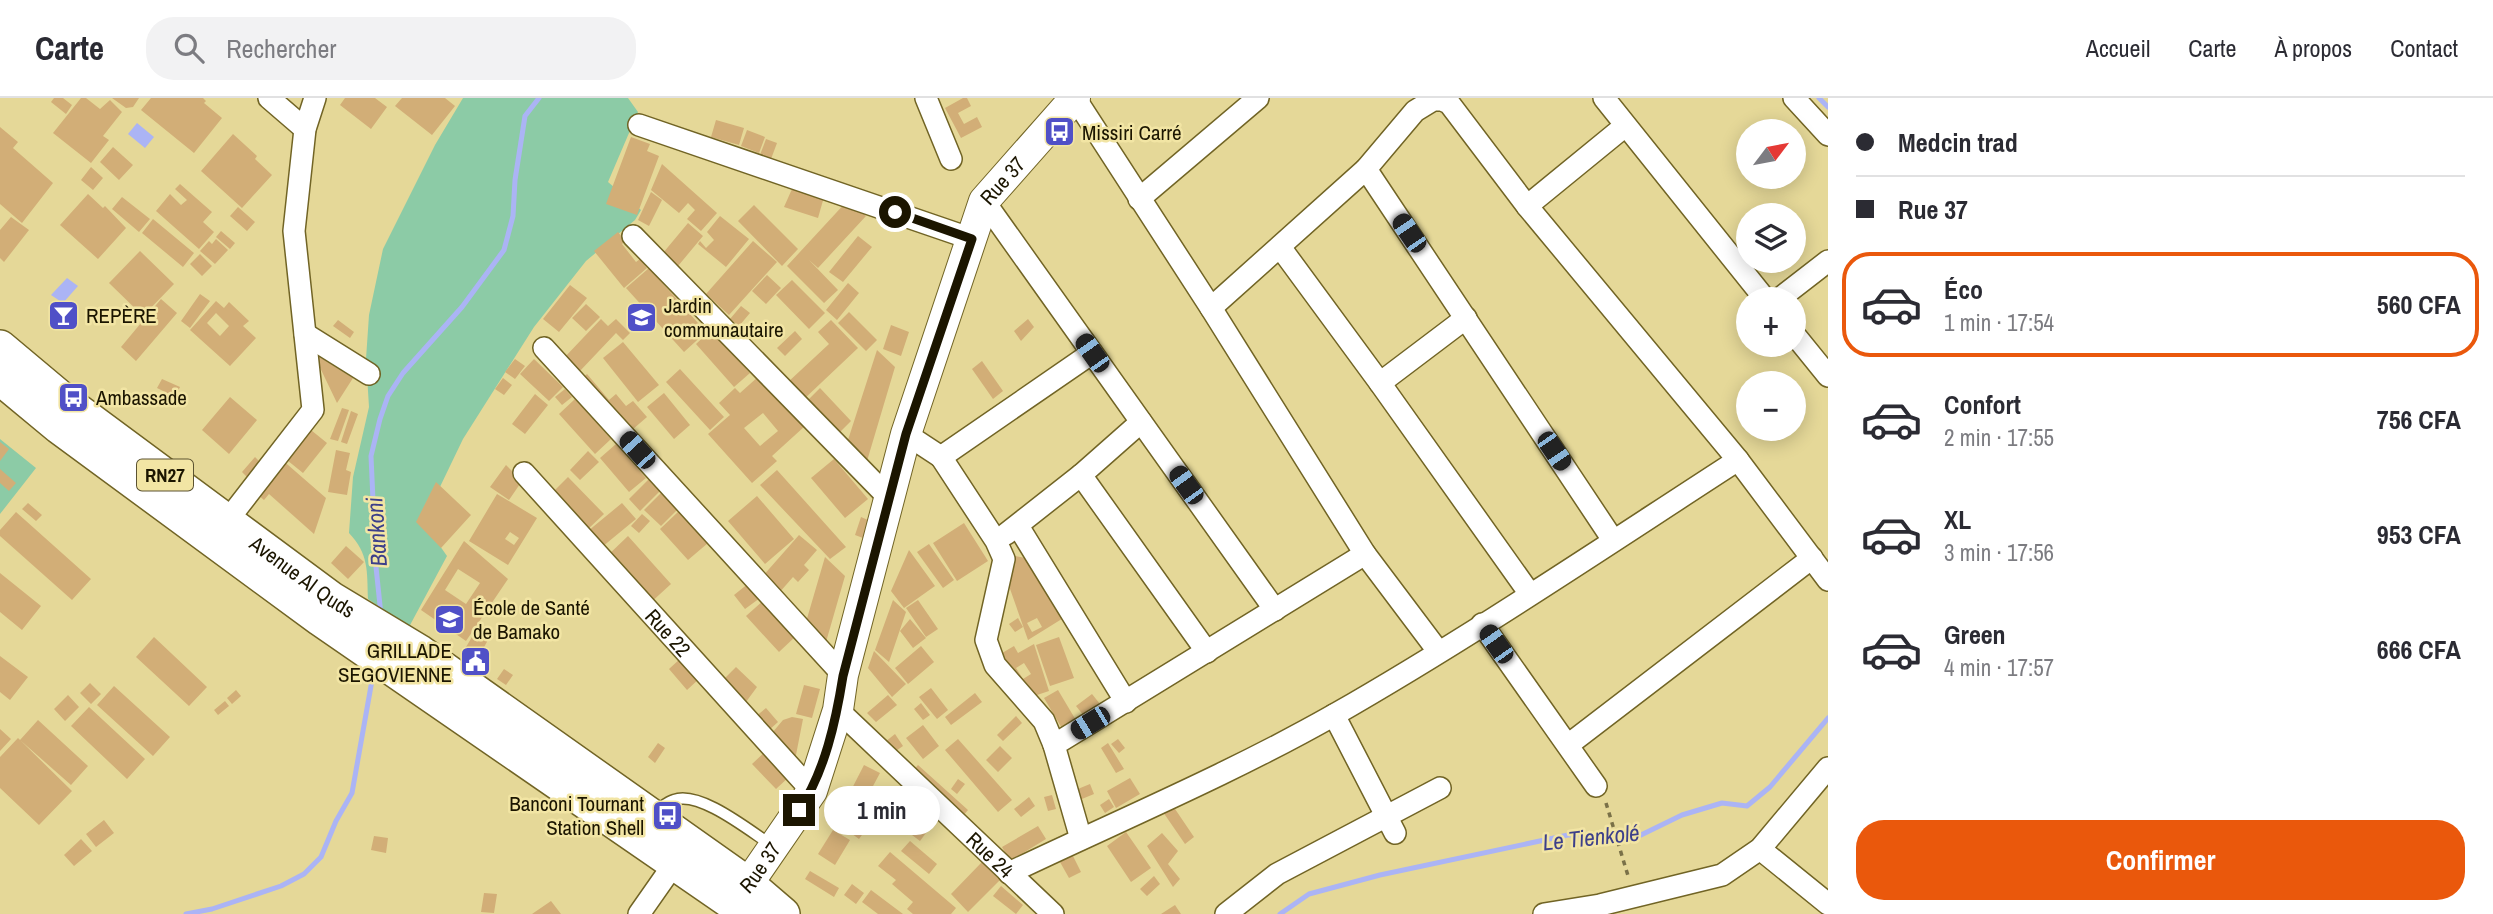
<!DOCTYPE html>
<html lang="fr">
<head>
<meta charset="utf-8">
<style>
  body { margin:0; font-family:"Archivo Narrow",sans-serif; background:#f2f2f3; color:#2b2b33; height:100vh; display:flex; flex-direction:column; font-size:26px; white-space:nowrap }
  * { box-sizing:border-box; margin:0 }
  p { font-size:23px; color:#7c7c81 }
  .icon { flex:none; width:38px; height:38px; fill:none; stroke:currentColor; stroke-width:2; stroke-linecap:round; stroke-linejoin:round }
  .map { position:relative; flex:1; overflow:hidden }
  .side { display:flex; flex-direction:column; background:#fff; width:665px }
  .side>* { flex:none }
  .banner { display:grid; align-content:center; height:154px; padding:0 28px; background:#fff }
  .needle { width:46px; rotate:58deg }
  .controls { position:absolute; left:1736px; top:21px; display:grid; gap:14px }
  .controls a { display:grid; place-items:center; width:70px; height:70px; border-radius:50%; background:#fff; box-shadow:0 4px 18px #0003; font-size:35px }
  .end { position:absolute; width:32px; height:32px; margin:-16px; border:9px solid #1b1500; background:#fff; box-shadow:0 0 0 4px #fff }
  .from { border-radius:50% }
  .bubble { position:absolute; height:49px; border-radius:24px; background:#fff; box-shadow:0 4px 18px #0003; font-size:23px; font-weight:700; line-height:49px; text-align:center }
  .car { position:absolute; width:21px; height:42px; margin:-21px -10px; border-radius:9px; box-shadow:0 0 5px 2px #0007; background:linear-gradient(#222 24%,#8ab4d8 0 40%,#222 0 76%,#8ab4d8 0 86%,#222 0) }
  .banner b { display:flex; align-items:center; gap:24px; height:66px; font-size:26px }
  .banner b+b { border-top:2px solid #e1e1e2 }
  .banner i { width:18px; height:18px; background:#2b2b33 }
  ul { padding:0; list-style:none }
  li { display:flex; align-items:center; gap:21px; height:105px; margin:0 14px 10px; padding:0 14px; border:4px solid transparent; border-radius:28px }
  li div { flex:1 }
  li b { display:block; font-size:26px }
  li em { font-style:normal; font-weight:700 }
  li.current { border-color:#ea580c }
  li>.icon { width:63px; height:63px; stroke-width:1.5 }
  .button { display:flex; gap:14px; margin-top:auto; padding:14px 28px }
  .button a { flex:1; height:80px; border-radius:28px; background:#ea580c; color:#fff; font-size:28px; font-weight:700; line-height:80px; text-align:center }
  header { display:flex; align-items:center; gap:42px; box-sizing:border-box; height:98px; padding:0 35px; background:#fff; border-bottom:2px solid #e1e1e2 }
  header strong { font-size:33px }
  nav { display:flex; gap:38px; margin-inline-start:auto; font-size:24px }
  .search { width:490px; height:63px; background:#f2f2f3; display:flex; align-items:center; gap:18px; box-sizing:border-box; padding:0 24px; border-radius:28px; color:#7c7c81; font-size:26px }
  main { display:flex; flex:1; min-height:0 }
  .map>svg:first-child { display:block }
  .green { fill:#8ccba6 }
  .water { fill:#abb4f5 }
  .lines { fill:none; stroke-linecap:round; stroke-linejoin:round }
  .stream { stroke:#abb4f5; stroke-width:5 }
  .building { fill:#d2ae77; fill-rule:evenodd }
  .service-casing { stroke:#716425; stroke-width:13 }
  .minor-casing { stroke:#716425; stroke-width:24 }
  .secondary-casing { stroke:#716425; stroke-width:32 }
  .primary-casing { stroke:#716425; stroke-width:36 }
  .path { stroke:#7a7148; stroke-width:3.5; stroke-dasharray:5 5; stroke-linecap:butt }
  .service { stroke:#fff; stroke-width:10 }
  .minor { stroke:#fff; stroke-width:21 }
  .secondary { stroke:#fff; stroke-width:30 }
  .primary { stroke:#fff; stroke-width:33 }
  .route { stroke:#1b1500; stroke-width:9 }
  .labels { text-anchor:middle; dominant-baseline:central; stroke-width:5; stroke-linejoin:round; paint-order:stroke }
  .shield { fill:#f2e5a4; stroke:#5c5331; stroke-width:2 }
  .shield-label { font-size:19px; font-weight:bold; fill:#1b1500 }
  .poi-label { font-size:21px; fill:#1b1500; stroke:#f2e5a4; text-anchor:start }
  .street-label { font-size:21px; fill:#1b1500; stroke:#f2e5a4 }
  .water-label { font-size:23px; font-style:italic; fill:#3c3f8a; stroke:#f2e5a4 }
</style>
</head>
<body>
<header>
<strong>Carte</strong>
<div class="search"><svg class="icon" aria-label="search" viewBox="0 0 24 24"><circle cx="10" cy="10" r="6"/><path d="M15 15l6 6"/></svg>Rechercher</div>
<nav><a>Accueil</a><a>Carte</a><a>À propos</a><a>Contact</a></nav>
</header>
<main>
<div class="map">
<svg width="1828" height="816" viewBox="0 0 1828 816">
  <rect width="100%" height="100%" fill="#e5d898"/>
  <path class="green" d="M463,0H628L638,14L608,84L641,112L635,122L586,163L534,229L463,341L425,420L428,431L447,458L409,529L368,501C367,473 369,456 349,435L353,379L369,309L366,261L369,217L383,151L435,47Z
    M0,341L36,370L0,416Z"/>
  <path class="water" d="M137,25L154,39L145,50L128,36Z
    M67,180L78,188L63,205L51,197Z"/>
  <g class="lines">
    <path class="stream" d="M1819,0L1828,9
      M381,517L376,469L371,358L380,321L388,298L403,275L462,209L504,152L513,118L515,82L525,18L539,0
      M186,816L212,811L281,788L304,776L321,759L336,723L352,695L374,571
      M1280,816L1309,796L1380,777L1568,737H1641L1682,717L1722,705L1747,708L1770,689L1828,620"/>
  </g>
  <path class="building" d="M54,0H63L72,7L66,16L51,4Z
    M81,0H86L100,11L110,2L122,14L103,38L109,42L91,65L53,35Z
    M112,0H139L133,9L126,10Z
    M151,0H203L206,3L204,5L222,20L194,55L141,12Z
    M345,0H375L387,9L371,31L340,7Z
    M402,0H445L455,8L432,37L395,8Z
    M963,0H967L971,8L958,15L964,26L977,19L982,29L961,40L945,10Z
    M716,22L744,30L739,47L711,39Z
    M0,29L18,44L13,50L53,85L22,125L0,106Z
    M747,32L765,39L759,55L741,48Z
    M233,36L257,58L255,61L272,77L242,110L201,73Z
    M631,39L650,46L647,53L659,58L637,117L606,106Z
    M766,41L777,45L771,61L760,57Z
    M113,49L133,67L119,82L100,64Z
    M662,66L717,115L701,133L687,121L695,112L688,105L679,115L651,92Z
    M91,69L103,80L93,92L81,82Z
    M796,82L826,92L818,120L784,109Z
    M180,86L212,114L203,124L214,134L199,151L156,113L170,96L181,107L187,102L175,91Z
    M651,94L662,102L649,128L638,122Z
    M88,96L103,110L105,108L126,130L98,161L60,127Z
    M122,99L150,121L139,134L112,111Z
    M848,102L866,118L818,170L809,162L838,192L824,205L787,168Z
    M754,107L798,151L782,168L738,123Z
    M238,109L255,124L247,133L230,118Z
    M720,118L749,141L726,169L698,146L700,143L706,150L714,142L707,134Z
    M11,119L29,132L4,164L0,160V132Z
    M153,121L194,155L183,169L142,135Z
    M688,125L703,138L678,168L663,155Z
    M221,133L235,145L230,151L216,139Z
    M618,134L625,143L622,146L636,164L640,161L647,170L624,190L594,153Z
    M858,138L872,149L843,184L829,174Z
    M216,141L228,152L215,166L200,153L209,143L212,146Z
    M753,143L777,164L729,217L706,196Z
    M140,153L174,186L143,218L109,185Z
    M200,156L212,168L202,178L190,166Z
    M649,170L706,234L684,254L626,190Z
    M767,177L781,190L766,206L752,193Z
    M792,182L825,215L809,231L776,197Z
    M848,185L859,195L837,222L826,212Z
    M570,187L587,200L559,234L543,221Z
    M200,196L210,203L190,230L181,223Z
    M161,201L177,215L136,263L121,249Z
    M216,203L224,210L229,204L249,223L243,228L256,240L230,268L190,232ZM216,215L229,228L220,238L207,225Z
    M586,206L600,219L586,233L572,220Z
    M741,208L750,215L739,228L730,221Z
    M849,214L877,242L866,253L838,225Z
    M601,221L608,228L616,221L630,235L623,242L616,235L579,274L564,260Z
    M1028,221L1034,229L1021,243L1014,233Z
    M338,222L354,234L350,240L333,228Z
    M831,222L858,250L803,302L787,285L829,246L818,234Z
    M891,227L909,234L901,258L883,251Z
    M711,232L750,275L734,289L696,246Z
    M795,233L802,241L785,258L777,250Z
    M623,244L659,287L638,304L603,260Z
    M877,252L895,269L867,363L848,342Z
    M313,255L353,280L337,305Z
    M515,261L525,268L515,281L505,274Z
    M534,261L563,289L549,303L520,276Z
    M982,263L1003,293L993,301L972,271Z
    M680,271L724,319L710,332L666,284Z
    M587,276L609,302L616,296L626,308L633,303L647,319L625,338L579,283Z
    M759,278L805,328L772,358L777,363L752,385L708,336L730,317L719,305L735,290L740,295ZM763,315L778,333L760,348L744,330Z
    M503,280L512,287L504,297L495,291Z
    M162,281L180,289L175,299L157,290Z
    M820,290L851,323L838,336L807,303Z
    M565,291L572,299L562,307L555,299Z
    M664,295L690,327L674,341L647,309Z
    M535,296L548,307L525,336L512,326Z
    M230,299L257,322L229,356L202,332Z
    M575,301L611,341L595,356L559,316Z
    M342,310L349,312L338,343L330,341Z
    M351,313L358,316L347,346L341,344Z
    M306,328L327,345L303,375L282,358Z
    M0,344L9,351L0,363Z
    M616,346L646,380L629,394L600,360Z
    M336,352L350,355L346,372L351,374L347,397L328,394Z
    M588,353L599,364L580,382L570,372Z
    M255,359L262,366L249,381L242,374Z
    M280,360L326,400L314,436L269,396L264,402L252,392Z
    M834,361L868,401L845,420L811,380Z
    M506,367L522,383L509,402L490,389Z
    M0,371L16,385L9,393L0,385Z
    M777,372L846,449L830,461L760,387Z
    M568,379L604,416L587,432L552,395Z
    M651,379L662,391L640,413L629,401Z
    M436,384L471,417L441,450L416,424Z
    M661,395L678,411L661,428L644,412Z
    M497,396L537,420L508,467L469,443ZM510,434L519,440L514,447L505,441Z
    M757,398L794,441L765,466L728,423Z
    M28,405L42,417L36,423L22,411Z
    M622,405L636,421L602,449L588,433Z
    M679,413L708,445L688,462L660,431Z
    M16,414L91,481L72,502L0,438V432Z
    M642,416L650,423L639,435L631,428Z
    M861,419L868,422L863,440L855,437Z
    M964,425L988,463L957,483L933,445Z
    M799,437L817,452L804,467L809,472L798,484L793,479L779,495L762,479Z
    M628,438L671,486L648,507L605,460Z
    M464,443L508,481L466,543L421,512ZM458,471L480,485L466,506L445,492Z
    M929,446L954,482L943,490L917,454Z
    M346,448L364,464L348,481L331,465Z
    M909,452L935,488L904,510L891,493Z
    M1010,457L1026,460L1065,519L1028,542L1003,471ZM1037,520L1042,529L1032,534L1027,525Z
    M825,459L845,478L826,544L806,524Z
    M0,475L41,508L22,532L0,514Z
    M749,485L760,500L745,511L734,497Z
    M764,502L796,538L779,554L746,518Z
    M893,502L906,514L889,564L875,552Z
    M918,502L938,531L926,539L906,510Z
    M1018,520L1023,529L1015,534L1009,526Z
    M910,521L926,540L913,550L900,533Z
    M475,534L488,542L479,558L466,549Z
    M154,539L207,589L189,608L136,559Z
    M1059,539L1074,580L1050,588L1036,547Z
    M1034,546L1049,593L1031,599L992,561L1014,548L1018,555ZM1024,565L1031,576L1023,581L1016,570Z
    M921,548L934,564L908,586L895,570Z
    M874,553L906,586L892,599L868,570Z
    M469,556L485,567L478,578L461,567Z
    M0,558L28,579L10,602L0,594Z
    M681,560L700,580L687,592L669,571Z
    M736,569L757,589L743,608L721,584Z
    M504,571L513,577L506,587L497,581Z
    M90,585L101,596L91,606L80,595Z
    M804,587L820,591L812,620L796,616Z
    M114,588L170,639L153,658L97,607Z
    M931,590L948,612L937,621L919,599Z
    M236,592L241,598L232,606L227,600Z
    M1058,592L1077,624L1063,632L1044,600Z
    M975,595L982,604L951,627L945,619Z
    M1092,596L1100,606L1084,618L1076,608Z
    M68,597L79,609L65,623L54,611Z
    M888,597L897,607L876,624L867,615Z
    M225,603L229,608L218,617L214,612Z
    M921,605L930,617L923,622L914,611Z
    M89,609L145,661L127,681L71,628Z
    M766,610L778,624L768,633L755,619Z
    M1016,618L1022,625L1003,643L997,637Z
    M792,619L803,621L795,662L772,635L783,622Z
    M38,622L88,668L71,687L20,642Z
    M923,627L939,648L923,661L906,640Z
    M0,631L11,641L0,653Z
    M895,636L903,648L893,655L885,644Z
    M18,640L72,693L39,727L0,690V659Z
    M958,641L1012,702L998,714L945,652Z
    M1118,641L1125,650L1119,655L1111,646Z
    M658,645L665,650L655,665L648,659Z
    M1108,645L1124,671L1116,675L1101,650Z
    M1000,648L1012,660L998,674L986,662Z
    M766,653L790,678L776,691L752,666Z
    M864,667L880,675L858,716L843,708Z
    M918,667L968,712L962,719L912,674Z
    M1130,680L1140,696L1116,710L1107,693Z
    M958,681L965,686L957,696L951,691Z
    M1090,686L1094,696L1077,703L1073,693Z
    M901,694L909,702L888,723L880,715Z
    M1052,697L1056,711L1048,713L1044,699Z
    M1029,699L1035,708L1021,719L1014,711Z
    M1109,701L1114,709L1105,715L1100,707Z
    M1173,708L1194,739L1185,746L1163,714Z
    M926,718L934,724L920,743L912,737Z
    M104,722L114,735L96,749L86,736Z
    M848,723L864,734L859,741L844,730Z
    M1038,728L1046,741L1010,763L1002,749Z
    M833,732L850,742L835,767L818,756Z
    M1126,734L1151,770L1131,784L1107,748Z
    M1162,735L1178,753L1168,766L1180,781L1173,789L1147,748Z
    M374,738L388,740L386,755L371,752Z
    M81,741L92,753L74,768L64,757Z
    M910,743L937,766L929,776L901,753Z
    M890,754L956,810L951,816H913L907,811L913,804L892,786L896,782L878,768Z
    M1073,758L1081,774L1069,780L1060,764Z
    M982,764L1000,782L968,814L951,796Z
    M810,773L839,790L834,799L805,781Z
    M1154,778L1160,786L1147,798L1140,791Z
    M852,786L864,795L856,806L844,797Z
    M1001,788L1023,807L1016,816L993,798Z
    M871,792L903,816H878L862,804Z
    M484,795L497,796L494,815L481,814Z
    M551,803L561,816H532Z
    M1175,807L1181,816H1161Z"/>
  <g class="lines">
    <defs>
      <path id="service" d="M655,713C661,710 667,704 674,702C700,692 751,734 773,748"/>
      <g id="minor">
        <path d="M269,0L305,31"/>
        <path d="M926,0L951,61"/>
        <path d="M1075,0L1211,210L1365,456L1438,553"/>
        <path d="M1604,0L1765,201"/>
        <path d="M1794,0L1828,37"/>
        <path d="M639,27L972,141"/>
        <path d="M1366,71L1613,442"/>
        <path d="M1139,101L1258,0"/>
        <path d="M984,103L1275,512"/>
        <path d="M1527,108L1625,28"/>
        <path d="M633,138L889,400"/>
        <path d="M1280,149L1380,285L1530,496"/>
        <path d="M1779,201L1828,163"/>
        <path d="M1211,210L1366,71L1415,13L1433,2H1442L1449,5L1527,108L1738,362L1828,482"/>
        <path d="M305,236L369,276"/>
        <path d="M1794,236L1828,278"/>
        <path d="M544,250L843,577"/>
        <path d="M1380,285L1466,220"/>
        <path d="M906,336L941,359L1092,255"/>
        <path d="M941,359L996,443L1004,461L986,542L995,567L1044,623L1054,647"/>
        <path id="s1" d="M524,375L812,693"/>
        <path d="M1081,377L1207,554"/>
        <path d="M227,423L313,312L294,133L305,31L315,0"/>
        <path d="M1018,428L1126,604"/>
        <path d="M1006,436L1081,377L1141,324"/>
        <path d="M1482,526L1596,688"/>
        <path id="s2" d="M838,612L1053,816"/>
        <path d="M1334,617L1395,735"/>
        <path d="M1568,647L1812,460"/>
        <path d="M1081,741L1054,647L1365,456"/>
        <path d="M1760,751L1828,806"/>
        <path d="M1009,775C1118,723 1230,676 1334,617C1472,538 1605,448 1738,362"/>
        <path d="M639,816L674,766"/>
        <path d="M1226,816L1277,776L1440,690"/>
        <path d="M1544,816L1600,807L1722,777L1760,751L1828,670"/>
      </g>
      <g id="secondary">
        <path id="s3" d="M732,803L748,786L812,693L838,612L843,577L906,336L984,103L1075,0"/>
      </g>
      <g id="primary">
        <path id="s4" d="M0,249L62,301L332,501L420,554L748,786L783,816"/>
        <path d="M0,280L59,329L320,521L748,816"/>
      </g>
    </defs>
    <use href="#service" class="service-casing"/>
    <use href="#minor" class="minor-casing"/>
    <use href="#secondary" class="secondary-casing"/>
    <use href="#primary" class="primary-casing"/>
    <path class="path" d="M1606,705L1629,781"/>
    <use href="#service" class="service"/>
    <use href="#minor" class="minor"/>
    <use href="#secondary" class="secondary"/>
    <use href="#primary" class="primary"/>
  </g>
  <g class="lines">
    <path class="route" d="M799,712C825,674 836,622 843,578L906,336L972,141L895,114"/>
  </g>
  <defs>
    <symbol id="bus-square" viewBox="-11 -11 22 22"><rect x="-9" y="-9" width="18" height="18" rx="4" fill="#5050c7" stroke="#f2e5a4"/><path d="M-5-6H5V4H4V6H2V4H-2V6H-4V4H-5ZM-3.5-4V0h7V-4ZM-3.5 1.2v1.5H-2V1.2ZM2 1.2v1.5H3.5V1.2Z" fill="#fff"/></symbol>
    <symbol id="bar-square" viewBox="-11 -11 22 22"><rect x="-9" y="-9" width="18" height="18" rx="4" fill="#5050c7" stroke="#f2e5a4"/><path d="M-6-5H6L.8 .8V4.5H3.5V6h-7V4.5H-.8V.8Z" fill="#fff"/></symbol>
    <symbol id="school-square" viewBox="-11 -11 22 22"><rect x="-9" y="-9" width="18" height="18" rx="4" fill="#5050c7" stroke="#f2e5a4"/><path d="M0-5L7-2L0 1L-7-2ZM-4 1L0 2.5L4 1V4Q0 6-4 4Z" fill="#fff"/></symbol>
    <symbol id="university-square" viewBox="-11 -11 22 22"><rect x="-9" y="-9" width="18" height="18" rx="4" fill="#5050c7" stroke="#f2e5a4"/><path d="M0-5L7-2L0 1L-7-2ZM-4 1L0 2.5L4 1V4Q0 6-4 4Z" fill="#fff"/></symbol>
    <symbol id="civic-square" viewBox="-11 -11 22 22"><rect x="-9" y="-9" width="18" height="18" rx="4" fill="#5050c7" stroke="#f2e5a4"/><path d="M-.6-6.5H3V-4.5H.6V-3L4-1V1h2V6H-6V1h2V-1L-.6-3ZM-1.2 2.5V6h2.4V2.5Z" fill="#fff"/></symbol>
  </defs>
  <g fill-rule="evenodd">
    <use href="#bus-square" x="1042" y="16" width="35" height="35"/>
    <use href="#bar-square" x="46" y="200" width="35" height="35"/>
    <use href="#school-square" x="624" y="202" width="35" height="35"/>
    <use href="#bus-square" x="56" y="282" width="35" height="35"/>
    <use href="#university-square" x="432" y="504" width="35" height="35"/>
    <use href="#civic-square" x="458" y="546" width="35" height="35"/>
    <use href="#bus-square" x="650" y="700" width="35" height="35"/>
  </g>
  <g class="labels">
    <rect class="shield" x="137" y="361.5" width="56" height="31" rx="5"/>
    <g class="shield-label">
      <text x="165" y="377">RN27</text>
    </g>
    <g class="poi-label">
      <text x="1082" y="34">Missiri Carré</text>
      <text x="664" y="207">Jardin<tspan x="664" dy="24">communautaire</tspan></text>
      <text x="86" y="217">REPÈRE</text>
      <text x="96" y="299">Ambassade</text>
      <text x="473" y="509">École de Santé<tspan x="473" dy="24">de Bamako</tspan></text>
      <text x="452" y="552" text-anchor="end">GRILLADE<tspan x="452" dy="24">SEGOVIENNE</tspan></text>
      <text x="644" y="705" text-anchor="end">Banconi Tournant<tspan x="644" dy="24">Station Shell</tspan></text>
    </g>
    <g class="street-label">
      <text stroke="none"><textPath href="#s3" startOffset="779">Rue 37</textPath></text>
      <text stroke="none"><textPath href="#s4" startOffset="380">Avenue Al Quds</textPath></text>
      <text stroke="none"><textPath href="#s1" startOffset="215">Rue 22</textPath></text>
      <text stroke="none"><textPath href="#s2" startOffset="210">Rue 24</textPath></text>
      <text stroke="none"><textPath href="#s3" startOffset="44">Rue 37</textPath></text>
    </g>
    <g class="water-label">
      <text transform="translate(376 434) rotate(-94)">Bankoni</text>
      <text transform="translate(1591 739) rotate(-6)">Le Tienkolé</text>
    </g>
  </g>
</svg>
<div class="controls">
<a><svg class="needle" viewBox="-14 -14 28 28"><path d="M0-13l5 13h-10z" fill="#e53935"/><path d="M0 13l5-13h-10z" fill="#7c7c81"/></svg></a>
<a><svg class="icon" aria-label="layers" viewBox="0 0 24 24"><path d="M12 4l9 5-9 5-9-5zM3 14l9 5 9-5"/></svg></a>
<a>+</a>
<a>−</a>
</div>
<i class="end from" style="left:895px;top:114px"></i>
<i class="end" style="left:799px;top:712px"></i>
<div class="bubble" style="left:824px;top:688px;width:116px">1 min</div>
<i class="car" style="left:1409px;top:135px;rotate:326deg"></i>
<i class="car" style="left:1092px;top:255px;rotate:325deg"></i>
<i class="car" style="left:637px;top:352px;rotate:318deg"></i>
<i class="car" style="left:1554px;top:353px;rotate:146deg"></i>
<i class="car" style="left:1186px;top:387px;rotate:324deg"></i>
<i class="car" style="left:1496px;top:546px;rotate:325deg"></i>
<i class="car" style="left:1090px;top:625px;rotate:239deg"></i>
</div>
<section class="side">
<div class="banner">
<b><i class="from"></i>Medcin trad</b>
<b><i></i>Rue 37</b>
</div>
<ul>
<li class="current"><svg class="icon" aria-label="car" viewBox="0 0 24 24"><path d="M5 17H2v-5l4-1 3-4h7l3 4 3 1v5h-3M9 17h6M6 11h13"/><circle cx="7" cy="17" r="2"/><circle cx="17" cy="17" r="2"/></svg><div><b>Éco</b><p>1 min · 17:54</p></div><em>560 CFA</em></li>
<li><svg class="icon" aria-label="car" viewBox="0 0 24 24"><path d="M5 17H2v-5l4-1 3-4h7l3 4 3 1v5h-3M9 17h6M6 11h13"/><circle cx="7" cy="17" r="2"/><circle cx="17" cy="17" r="2"/></svg><div><b>Confort</b><p>2 min · 17:55</p></div><em>756 CFA</em></li>
<li><svg class="icon" aria-label="car" viewBox="0 0 24 24"><path d="M5 17H2v-5l4-1 3-4h7l3 4 3 1v5h-3M9 17h6M6 11h13"/><circle cx="7" cy="17" r="2"/><circle cx="17" cy="17" r="2"/></svg><div><b>XL</b><p>3 min · 17:56</p></div><em>953 CFA</em></li>
<li><svg class="icon" aria-label="car" viewBox="0 0 24 24"><path d="M5 17H2v-5l4-1 3-4h7l3 4 3 1v5h-3M9 17h6M6 11h13"/><circle cx="7" cy="17" r="2"/><circle cx="17" cy="17" r="2"/></svg><div><b>Green</b><p>4 min · 17:57</p></div><em>666 CFA</em></li>
</ul>
<div class="button"><a>Confirmer</a></div>
</section>
</main>
</body>
</html>
